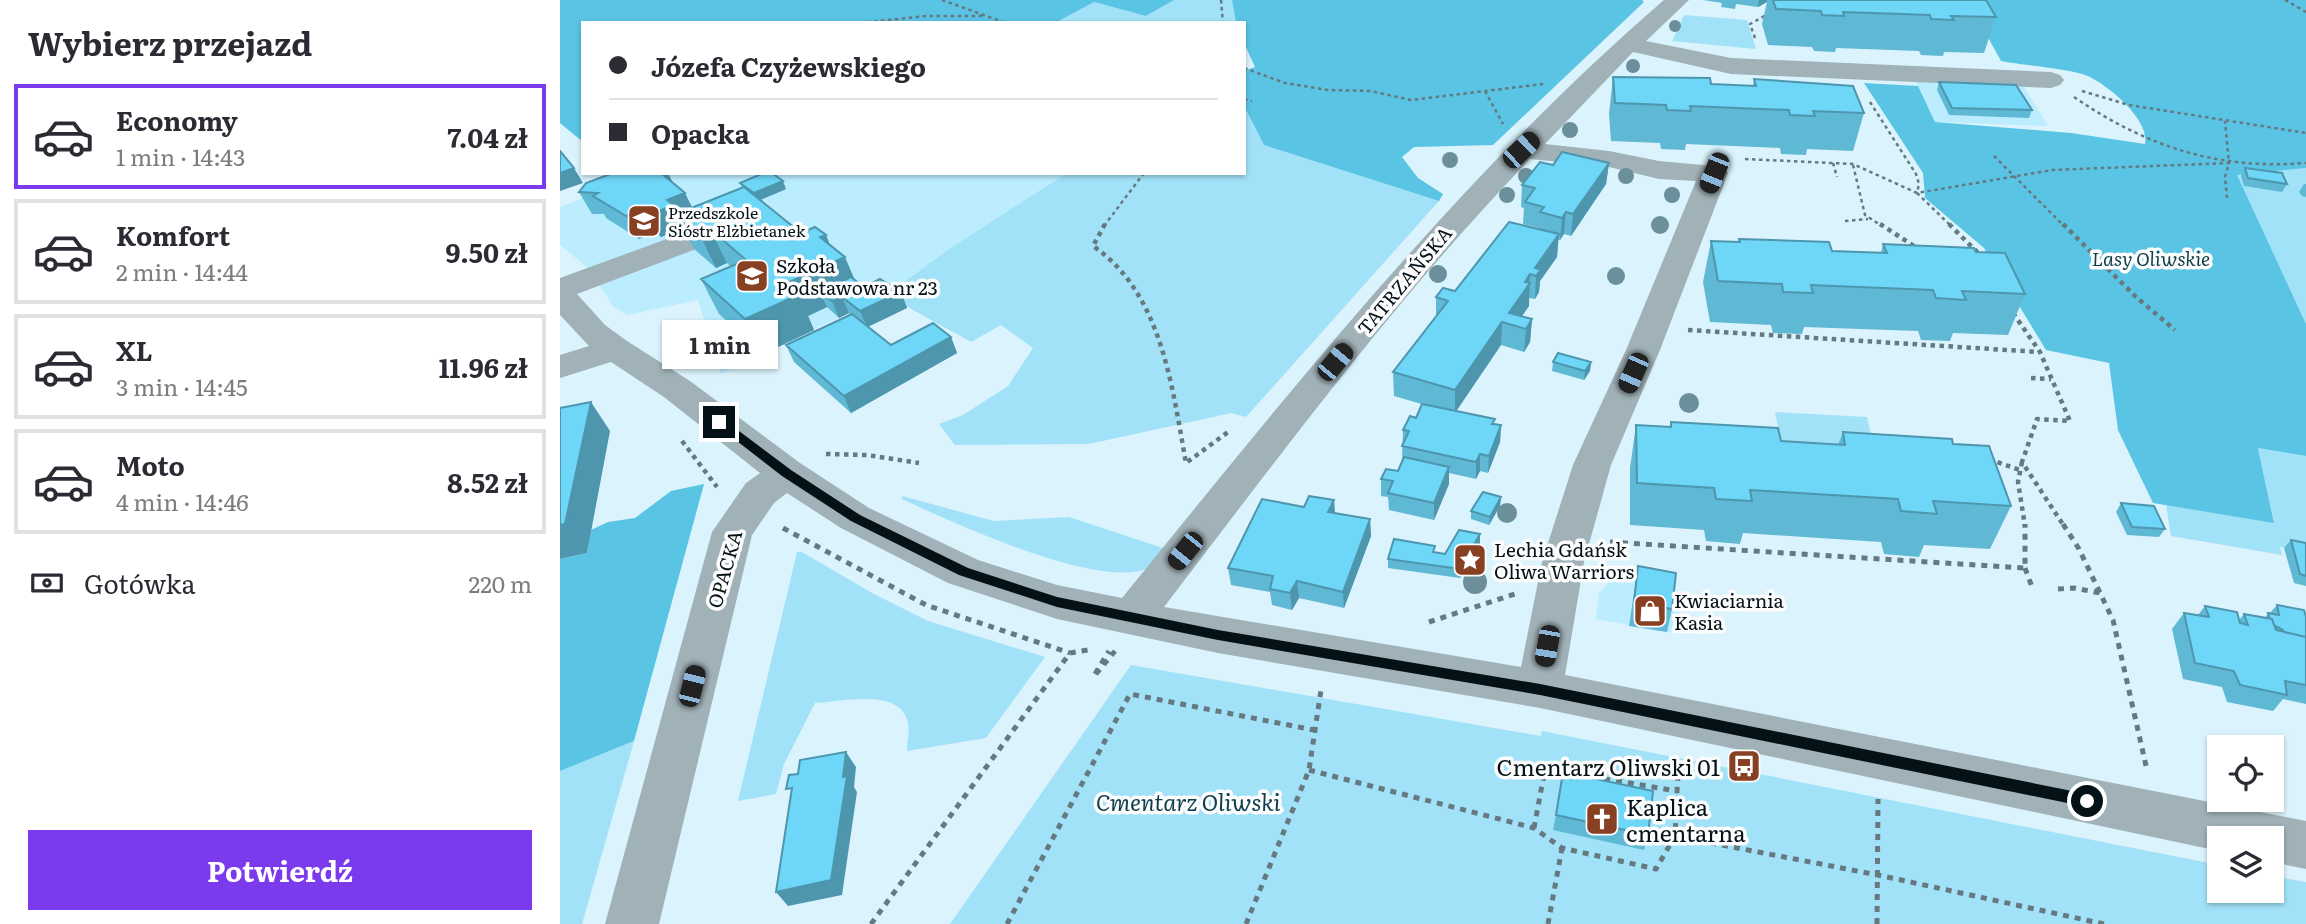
<!DOCTYPE html>
<html lang="pl">
<head>
<meta charset="utf-8">
<style>
  body { margin:0; font-family:Literata,serif; background:#f2f2f3; color:#2b2b33; height:100vh; display:flex; flex-direction:column; font-size:26px; white-space:nowrap }
  * { box-sizing:border-box; margin:0 }
  p { font-size:23px; color:#7c7c81 }
  .icon { flex:none; width:38px; height:38px; fill:none; stroke:currentColor; stroke-width:2; stroke-linecap:round; stroke-linejoin:round }
  .map { position:relative; flex:1; overflow:hidden }
  .drawer { display:flex; flex-direction:column; background:#fff; width:560px }
  .drawer>* { flex:none }
  .banner { position:absolute; left:21px; top:21px; width:665px; height:154px; border-radius:0px; box-shadow:0 2px 5px #0004; display:grid; align-content:center; height:154px; padding:0 28px; background:#fff }
  .controls { position:absolute; left:1647px; top:735px; display:grid; gap:14px }
  .controls a { display:grid; place-items:center; width:77px; height:77px; border-radius:0px; background:#fff; box-shadow:0 2px 5px #0004; font-size:35px }
  .end { position:absolute; width:32px; height:32px; margin:-16px; border:9px solid #041217; background:#fff; box-shadow:0 0 0 4px #fff }
  .from { border-radius:50% }
  .bubble { position:absolute; height:49px; border-radius:0px; background:#fff; box-shadow:0 2px 5px #0004; font-size:23px; font-weight:700; line-height:49px; text-align:center }
  .car { position:absolute; width:21px; height:42px; margin:-21px -10px; border-radius:9px; box-shadow:0 0 5px 2px #0007; background:linear-gradient(#222 24%,#8ab4d8 0 40%,#222 0 76%,#8ab4d8 0 86%,#222 0) }
  .banner b { display:flex; align-items:center; gap:24px; height:66px; font-size:26px }
  .banner b+b { border-top:2px solid #e1e1e2 }
  .banner i { width:18px; height:18px; background:#2b2b33 }
  ul { padding:0; list-style:none }
  li { display:flex; align-items:center; gap:21px; height:105px; margin:0 14px 10px; padding:0 14px; border:4px solid #e1e1e2; border-radius:0px }
  li div { flex:1 }
  li b { display:block; font-size:26px }
  li em { font-style:normal; font-weight:700 }
  li.active { border-color:#7c3aed }
  li>.icon { width:63px; height:63px; stroke-width:1.5 }
  h2 { padding:0 28px; font-size:32px; line-height:84px }
  .pay { display:flex; align-items:center; gap:18px; height:77px; padding:0 28px; font-size:26px }
  .pay p { margin-inline-start:auto }
  .cta { display:flex; gap:14px; margin-top:auto; padding:14px 28px }
  .cta a { flex:1; height:80px; border-radius:0px; background:#7c3aed; color:#fff; font-size:28px; font-weight:700; line-height:80px; text-align:center }
  main { display:flex; flex:1; min-height:0 }
  .map>svg:first-child { display:block }
  .built { fill:#bbedfe }
  .green { fill:#a1e2f8 }
  .forest { fill:#5ac4e4 }
  .lines { fill:none; stroke-linecap:round; stroke-linejoin:round }
  .path-far2 { stroke:#667980; stroke-width:2.5; stroke-dasharray:3.5 3.5; stroke-linecap:butt }
  .path-far1 { stroke:#667980; stroke-width:4.5; stroke-dasharray:4.5 4.5; stroke-linecap:butt }
  .path { stroke:#667980; stroke-width:5; stroke-dasharray:6 6; stroke-linecap:butt }
  .minor { fill:#a0b1b7; fill-rule:evenodd }
  .tree { fill:#6b909c }
  .wall { fill:#5fb8d4 }
  .shaded-wall { fill:#4d96ad }
  .building { fill:#6ed6f7; stroke:#4d96ad; stroke-width:2 }
  .route { fill:#041217 }
  .labels { text-anchor:middle; dominant-baseline:central; stroke-width:7; stroke-linejoin:round; paint-order:stroke }
  .far-poi-label { font-size:16px; fill:#041217; stroke:#fcfcfc; text-anchor:start }
  .park-label { font-size:19px; font-style:italic; fill:#0f3f4d; stroke:#fcfcfc }
  .poi-label { font-size:19px; fill:#041217; stroke:#fcfcfc; text-anchor:start }
  .street-label { font-size:19px; fill:#041217; stroke:#fcfcfc }
  .near-poi-label { font-size:23px; fill:#041217; stroke:#fcfcfc; text-anchor:end }
  .near-park-label { font-size:23px; font-style:italic; fill:#0f3f4d; stroke:#fcfcfc }
</style>
</head>
<body>
<main>
<section class="drawer">
<h2>Wybierz przejazd</h2>
<ul>
<li class="active"><svg class="icon" aria-label="car" viewBox="0 0 24 24"><path d="M5 17H2v-5l4-1 3-4h7l3 4 3 1v5h-3M9 17h6M6 11h13"/><circle cx="7" cy="17" r="2"/><circle cx="17" cy="17" r="2"/></svg><div><b>Economy</b><p>1 min · 14:43</p></div><em>7.04 zł</em></li>
<li><svg class="icon" aria-label="car" viewBox="0 0 24 24"><path d="M5 17H2v-5l4-1 3-4h7l3 4 3 1v5h-3M9 17h6M6 11h13"/><circle cx="7" cy="17" r="2"/><circle cx="17" cy="17" r="2"/></svg><div><b>Komfort</b><p>2 min · 14:44</p></div><em>9.50 zł</em></li>
<li><svg class="icon" aria-label="car" viewBox="0 0 24 24"><path d="M5 17H2v-5l4-1 3-4h7l3 4 3 1v5h-3M9 17h6M6 11h13"/><circle cx="7" cy="17" r="2"/><circle cx="17" cy="17" r="2"/></svg><div><b>XL</b><p>3 min · 14:45</p></div><em>11.96 zł</em></li>
<li><svg class="icon" aria-label="car" viewBox="0 0 24 24"><path d="M5 17H2v-5l4-1 3-4h7l3 4 3 1v5h-3M9 17h6M6 11h13"/><circle cx="7" cy="17" r="2"/><circle cx="17" cy="17" r="2"/></svg><div><b>Moto</b><p>4 min · 14:46</p></div><em>8.52 zł</em></li>
</ul>
<div class="pay"><svg class="icon" aria-label="cash" viewBox="0 0 24 24"><path d="M3 7h18v10H3z"/><circle cx="12" cy="12" r="2"/></svg>Gotówka<p>220 m</p></div>
<div class="cta"><a>Potwierdź</a></div>
</section>
<div class="map">
<svg width="1746" height="924" viewBox="0 0 1746 924">
  <rect width="100%" height="100%" fill="#dbf3fc"/>
  <path class="built" d="M1355,80L1463,85L1488,126L1375,122Z
    M88,173H507L389,249L326,295L161,374L138,300L67,315L53,306L28,268L0,245V207Z
    M1058,574L1103,576L1121,605L1119,634L1036,619L1039,593Z"/>
  <path class="green" d="M614,0H672L676,23H495L534,2L586,16Z
    M1124,15L1187,20L1196,49L1112,41Z
    M684,106L704,145L879,201L686,417L671,413L529,444L395,445L379,424L403,415L448,386L473,348L441,325L411,342L326,295L389,249L507,173H684Z
    M1746,168V324L1676,174Z
    M1215,412L1307,417L1315,452L1222,446Z
    M1698,448L1746,456V551L1720,547L1722,555L1611,536L1606,505L1714,522Z
    M342,496L434,521L509,517L609,550C601,556 593,567 583,570C531,586 391,522 342,499Z
    M237,552H242L314,594L368,621L485,657L426,738L347,751C347,742 350,731 348,723C341,687 282,702 255,703L224,764L216,794L178,801Z
    M571,665L981,736L982,731L1659,865V891H1712V876L1746,882V924H390Z
    M74,741L22,924H0V771Z"/>
  <path class="forest" d="M0,0H614L586,16L534,2L495,23H23V142L0,123Z
    M672,0H1082L1084,2L933,145L854,147L842,157L858,178L883,194L879,201L704,145L684,106V71L695,67L684,43V23H676Z
    M1327,0H1746V168L1677,175L1746,324V456L1698,448L1714,523L1593,503L1558,430L1549,363L1486,350L1424,248L1365,198L1363,173L1304,83L1358,86L1375,122L1511,133L1585,144C1590,120 1549,86 1528,76C1513,69 1461,65 1441,61L1413,10Z
    M144,484L74,741L0,771V559L27,553L31,530L48,522L75,518L111,491Z"/>
  <g class="lines">
    <path class="path-far2" d="M382,0L446,23
      M661,0L663,23
      M1725,0L1746,12
      M300,23L366,16H424
      M1195,38L1190,24L1208,14
      M684,68L725,83L768,90L811,91L851,100L983,84
      M925,91L943,124
      M1522,91L1569,105L1746,133
      M1514,97C1587,147 1658,170 1746,163
      M684,99L692,101
      M1310,102L1356,174L1359,184L1357,193L1391,226
      M1434,156L1504,226
      M1185,159L1293,164L1357,193L1492,170L1669,163L1665,121
      M1273,163L1277,177
      M1293,165L1305,215L1322,226
      M1667,198L1665,177L1669,163
      M1285,221L1308,219
      M544,226L584,173"/>
    <path class="path-far1" d="M545,224L533,246C602,293 612,387 626,463L668,432
      M1320,224L1357,248
      M1389,224L1422,257
      M1503,224L1576,297L1615,330
      M1453,313L1480,352L1510,421L1477,419L1462,462L1504,526
      M1128,330L1479,352
      M1471,378L1491,379
      M122,441L157,487
      M266,454L307,455L359,463
      M1429,459L1460,470
      M1462,462L1458,482L1465,526"/>
    <path class="path" d="M1503,524L1519,549L1553,620L1587,770
      M223,528L366,605L510,653
      M1050,542L1465,568V524
      M1465,568L1472,587
      M1498,589L1514,588L1540,593
      M869,622L955,594
      M535,674L549,651
      M536,674L555,651
      M749,770L974,828L1002,848L1096,869L1115,836L1117,791
      M974,828L985,769L1117,791L1119,758
      M1115,836L1318,875L1544,924
      M311,924L510,653L533,649
      M447,924L570,694L754,730
      M686,924L749,770L761,690
      M988,924L1002,848
      M1317,924L1318,799"/>
    <path class="minor" d="M1104,0H1129L1086,41L1171,58L1491,72L1500,75L1504,80L1500,85L1491,88L1171,74L1073,52L985,144L1049,151L1099,161L1164,167L1168,173L1100,350L1051,465L1024,562L1005,675L1746,821V869L1712,862V838H1659V851L980,708L658,653L497,619L388,583L281,528L227,493L214,503L192,535L99,924H45L152,532L186,483L200,473L104,397L51,362L0,378V355L29,346L0,315V278L167,217L178,214L189,217L193,223L189,229L17,294L45,325L67,341L130,381L240,463L309,508L418,560L497,585L562,598C732,389 900,176 1104,0ZM970,159L1049,167L1099,179L1136,181L1066,350L1013,465L982,562L961,667L604,607C721,454 836,298 970,159Z"/>
  </g>
  <g class="tree">
    <circle cx="1115" cy="26" r="6"/>
    <circle cx="1073" cy="66" r="7"/>
    <circle cx="1010" cy="130" r="8"/>
    <circle cx="890" cy="160" r="8"/>
    <circle cx="966" cy="176" r="8"/>
    <circle cx="1066" cy="176" r="8"/>
    <circle cx="947" cy="195" r="8"/>
    <circle cx="1112" cy="195" r="8"/>
    <circle cx="1100" cy="225" r="9"/>
    <circle cx="878" cy="274" r="9"/>
    <circle cx="1056" cy="276" r="9"/>
    <circle cx="1129" cy="403" r="10"/>
    <circle cx="947" cy="513" r="10"/>
    <circle cx="915" cy="582" r="12"/>
  </g>
  <path class="wall" d="M1143,0H1426L1436,17L1424,53L1384,52L1383,56L1361,55L1359,51L1276,48L1275,52L1254,51L1252,47L1208,45L1202,24L1207,2L1198,7L1176,4L1175,9L1161,7L1162,3Z
    M1053,77L1151,84L1193,86L1194,79L1304,113L1293,151L1247,149L1246,155L1221,154L1220,148L1126,144L1125,150L1101,149L1100,143L1051,141L1049,114Z
    M1379,82L1472,110L1469,118L1389,115L1377,90Z
    M1049,163L1046,184L1011,236L1004,234L1000,240H998L997,257L980,281L979,292L975,299L969,298V306L962,316L972,319L970,342L964,352L941,345L896,411L941,425L940,442L928,473L920,471L916,479L889,473V484L874,520L829,510L828,497L821,496V479L838,471L842,461L843,430L856,418L865,405L834,396L833,372L876,317V297L895,291L979,230V228L963,224L964,208L961,207L962,185L993,165Z
    M1685,168L1727,184L1722,192L1684,186L1681,176Z
    M113,183L132,208L183,188L180,183L226,189L200,200L241,233L266,235L270,245L295,280L304,287L341,292L347,308L308,327L331,345L391,337L397,353L291,413L234,362L226,345L291,315L289,313L279,318L267,307L248,316L254,330L203,354L159,314L141,279L170,266L167,263L156,268L134,249L123,228L101,237L95,232L79,239L46,218L44,214H32L19,192Z
    M1744,184H1746V197L1742,196L1739,192Z
    M1179,239L1272,251L1321,253L1323,244L1416,252L1465,294L1448,335L1393,333L1390,341L1361,340L1358,331L1244,327L1242,334L1213,333L1211,325L1150,322L1143,282L1151,241L1178,242Z
    M993,362H1031L1030,371L1024,380L992,371Z
    M1111,422L1221,441L1278,445L1283,432L1393,444L1451,506L1430,549L1364,545L1359,557L1324,554L1321,542L1183,533L1180,544L1146,541L1144,530L1070,525V468L1076,425L1110,427Z
    M941,497L940,506L929,525L911,519V511Z
    M774,500L775,513L810,519L811,536L784,608L739,598L732,610L712,605L710,592L671,585L668,568L744,507Z
    M1561,503L1605,529L1599,537L1567,535L1556,512Z
    M1731,540L1746,543V586L1734,583L1724,548Z
    M920,543L900,578L828,568V559L875,552L885,554Z
    M1078,566L1112,609L1107,632L1069,626Z
    M1717,605L1746,617V704L1723,699L1713,711L1667,702L1662,687L1623,679L1612,629L1624,613L1638,615L1645,606L1679,620L1684,614L1705,618L1708,613H1710Z
    M996,815L1088,835L1084,850L993,830Z"/>
  <path class="shaded-wall" d="M1199,0H1207V2L1198,7Z
    M1049,163L1046,184L1011,236L1013,214Z
    M14,168L23,183L0,191V173Z
    M100,173H108L117,191Z
    M223,181L226,189L198,201L194,193Z
    M125,193L136,215L116,214L123,228L101,237L89,215L107,200Z
    M83,210L95,232L79,239L66,216Z
    M1006,212L1004,234L1000,240L1002,218Z
    M150,229L167,263L156,268L139,233Z
    M999,234L997,257L980,281L979,292L975,299L976,276L975,268Z
    M266,235L276,261L285,257L300,292L282,297L289,313L279,318L272,301L259,291L267,307L248,316L254,330L203,354L185,319L225,284L260,237Z
    M970,274L969,306L955,326L949,313Z
    M341,292L347,308L307,327L300,311Z
    M972,319L970,342L964,352L966,329Z
    M942,322L941,345L895,413V390Z
    M391,337L397,353L291,413L284,396Z
    M1031,362L1030,371L1024,380L1025,371Z
    M31,402L50,431L27,553L0,559V525Z
    M941,425L940,442L928,473L929,456Z
    M920,454V471L916,479V462Z
    M889,467V484L874,520V503Z
    M941,497L940,506L929,525L930,517Z
    M774,500L775,517L768,512Z
    M810,519L811,536L784,608L783,592Z
    M920,534V543L900,578V569Z
    M737,581L739,598L732,610L730,593Z
    M286,752L296,767L294,787L297,792L282,895L228,906L216,892L283,777Z"/>
  <path class="building" d="M1213,0H1426L1436,17L1391,16L1394,20L1371,19L1370,15L1283,12L1284,16L1262,15L1261,11L1216,9Z
    M1053,77L1150,78L1151,84L1196,86L1194,79L1293,86L1304,113L1253,111L1255,116L1230,115L1229,110L1130,106L1131,111L1107,110L1106,105L1055,103Z
    M1379,82L1456,85L1472,110L1392,108Z
    M0,151L14,168L0,173Z
    M1002,152L1049,163L1013,214L1006,212L1002,218L980,212L984,207L965,202L975,188L962,185L980,162L993,165Z
    M1685,168L1722,173L1727,184L1688,178Z
    M53,173H101L125,193L107,200L114,205L89,215L83,210L66,216L33,196L38,193L19,192L26,183Z
    M204,173H212L223,181L194,193L180,183Z
    M184,187L241,233L255,227L266,235L260,237L285,257L225,284L238,295L185,319L141,279L186,260L150,229L139,233L116,214Z
    M949,222L999,234L975,268L981,270L976,276L970,274L965,282L970,283L949,313L972,319L966,329L942,322L895,390L833,372L888,301L876,297L883,288L895,291Z
    M1179,239L1269,242L1272,251L1327,253L1323,244L1414,248L1416,252L1445,253L1465,294L1402,291L1406,300L1376,298L1373,290L1251,285L1253,293L1223,292L1222,284L1158,281L1151,241L1180,242Z
    M291,277L304,287L320,279L341,292L300,311L282,297L272,301L259,291Z
    M292,314L331,345L373,323L391,337L284,396L226,345Z
    M998,353L1031,362L1025,371L993,362Z
    M31,402L5,524L0,525V408Z
    M862,404L935,419L932,424L941,425L929,456L920,454L916,462L842,446L849,431L843,430L850,416L856,418Z
    M1111,422L1218,428L1221,441L1285,445L1283,432L1392,439L1393,444L1429,446L1451,506L1373,501L1377,514L1341,511L1338,499L1190,490L1192,501L1156,499L1154,488L1077,483L1076,425L1111,427Z
    M844,457L889,467L874,503L828,493L833,481L821,479L826,469L838,471Z
    M923,492L941,497L930,517L911,511Z
    M749,496L774,500L768,512L810,519L783,592L737,581L730,593L710,589L713,576L668,568L702,499L744,507Z
    M1561,503L1594,506L1605,529L1572,527Z
    M899,530L920,534L900,569L828,559L834,539L875,546L873,552L885,554Z
    M1731,540L1746,543V576L1740,574Z
    M1078,566L1116,573L1112,609L1074,602Z
    M1717,605L1744,610L1746,617V637L1724,632L1723,630L1714,625L1712,619H1710L1708,613L1719,615Z
    M1645,606L1677,612L1680,623L1688,625L1684,614L1712,619L1716,630L1746,637V685L1725,681L1727,695L1680,685L1674,671L1635,663L1624,613L1649,617Z
    M286,752L283,777L287,776L271,880L216,892L232,788L226,789L229,775L238,774L240,760Z
    M1003,772L1093,791L1088,835L996,815Z"/>
  <path class="route" d="M155,419H163L231,470L300,515L408,568L497,597L658,630L980,684L1527,794L1535,801L1527,807L980,695L658,640L497,607L399,575L291,521L222,476L155,424Z"/>
  <defs>
    <symbol id="school-square" viewBox="-11 -11 22 22"><rect x="-9" y="-9" width="18" height="18" rx="4" fill="#884023" stroke="#fcfcfc"/><path d="M0-5L7-2L0 1L-7-2ZM-4 1L0 2.5L4 1V4Q0 6-4 4Z" fill="#fff"/></symbol>
    <symbol id="sight-square" viewBox="-11 -11 22 22"><rect x="-9" y="-9" width="18" height="18" rx="4" fill="#884023" stroke="#fcfcfc"/><path d="M0-6L1.8-2.2L6-1.7L2.9 1.2L3.7 5.4L0 3.3L-3.7 5.4L-2.9 1.2L-6-1.7L-1.8-2.2Z" fill="#fff"/></symbol>
    <symbol id="shop-square" viewBox="-11 -11 22 22"><rect x="-9" y="-9" width="18" height="18" rx="4" fill="#884023" stroke="#fcfcfc"/><path d="M-5-2.5h2.3a2.7 3.5 0 0 1 5.4 0H5L5.5 6h-11ZM-1.5-2.5h3a1.5 2.3 0 0 0-3 0Z" fill="#fff"/></symbol>
    <symbol id="bus-square" viewBox="-11 -11 22 22"><rect x="-9" y="-9" width="18" height="18" rx="4" fill="#884023" stroke="#fcfcfc"/><path d="M-5-6H5V4H4V6H2V4H-2V6H-4V4H-5ZM-3.5-4V0h7V-4ZM-3.5 1.2v1.5H-2V1.2ZM2 1.2v1.5H3.5V1.2Z" fill="#fff"/></symbol>
    <symbol id="church-square" viewBox="-11 -11 22 22"><rect x="-9" y="-9" width="18" height="18" rx="4" fill="#884023" stroke="#fcfcfc"/><path d="M-1.2-6h2.4v3.5h3.3v2.4h-3.3V6h-2.4V-.1h-3.3v-2.4h3.3Z" fill="#fff"/></symbol>
  </defs>
  <g fill-rule="evenodd">
    <use href="#school-square" x="65" y="202" width="38" height="38"/>
    <use href="#school-square" x="173" y="257" width="38" height="38"/>
    <use href="#sight-square" x="891" y="541" width="38" height="38"/>
    <use href="#shop-square" x="1071" y="592" width="38" height="38"/>
    <use href="#bus-square" x="1165" y="747" width="38" height="38"/>
    <use href="#church-square" x="1023" y="800" width="38" height="38"/>
  </g>
  <g class="labels">
    <g class="far-poi-label">
      <text x="108" y="212">Przedszkole<tspan x="108" dy="18">Sióstr Elżbietanek</tspan></text>
    </g>
    <g class="park-label">
      <text x="1591" y="258">Lasy Oliwskie</text>
    </g>
    <g class="poi-label">
      <text x="216" y="265">Szkoła<tspan x="216" dy="22">Podstawowa nr 23</tspan></text>
      <text x="934" y="549">Lechia Gdańsk<tspan x="934" dy="22">Oliwa Warriors</tspan></text>
      <text x="1114" y="600">Kwiaciarnia<tspan x="1114" dy="22">Kasia</tspan></text>
    </g>
    <g class="street-label">
      <text transform="translate(844 280) rotate(-50)">TATRZAŃSKA</text>
      <text transform="translate(164 569) rotate(-74)">OPACKA</text>
    </g>
    <g class="near-poi-label">
      <text x="1160" y="766">Cmentarz Oliwski 01</text>
      <text x="1066" y="806" text-anchor="start">Kaplica<tspan x="1066" dy="26">cmentarna</tspan></text>
    </g>
    <g class="near-park-label">
      <text x="628" y="801">Cmentarz Oliwski</text>
    </g>
  </g>
</svg>
<div class="controls">
<a><svg class="icon" aria-label="locate" viewBox="0 0 24 24"><circle cx="12" cy="12" r="6"/><path d="M12 2v4M12 18v4M2 12h4M18 12h4"/></svg></a>
<a><svg class="icon" aria-label="layers" viewBox="0 0 24 24"><path d="M12 4l9 5-9 5-9-5zM3 14l9 5 9-5"/></svg></a>
</div>
<i class="end from" style="left:1527px;top:801px"></i>
<i class="end" style="left:159px;top:422px"></i>
<div class="bubble" style="left:102px;top:320px;width:116px">1 min</div>
<i class="car" style="left:961px;top:150px;rotate:46deg"></i>
<i class="car" style="left:1154px;top:173px;rotate:202deg"></i>
<i class="car" style="left:775px;top:362px;rotate:40deg"></i>
<i class="car" style="left:1073px;top:373px;rotate:204deg"></i>
<i class="car" style="left:625px;top:551px;rotate:219deg"></i>
<i class="car" style="left:987px;top:646px;rotate:190deg"></i>
<i class="car" style="left:132px;top:686px;rotate:14deg"></i>
<div class="banner">
<b><i class="from"></i>Józefa Czyżewskiego</b>
<b><i></i>Opacka</b>
</div>
</div>
</main>
</body>
</html>
